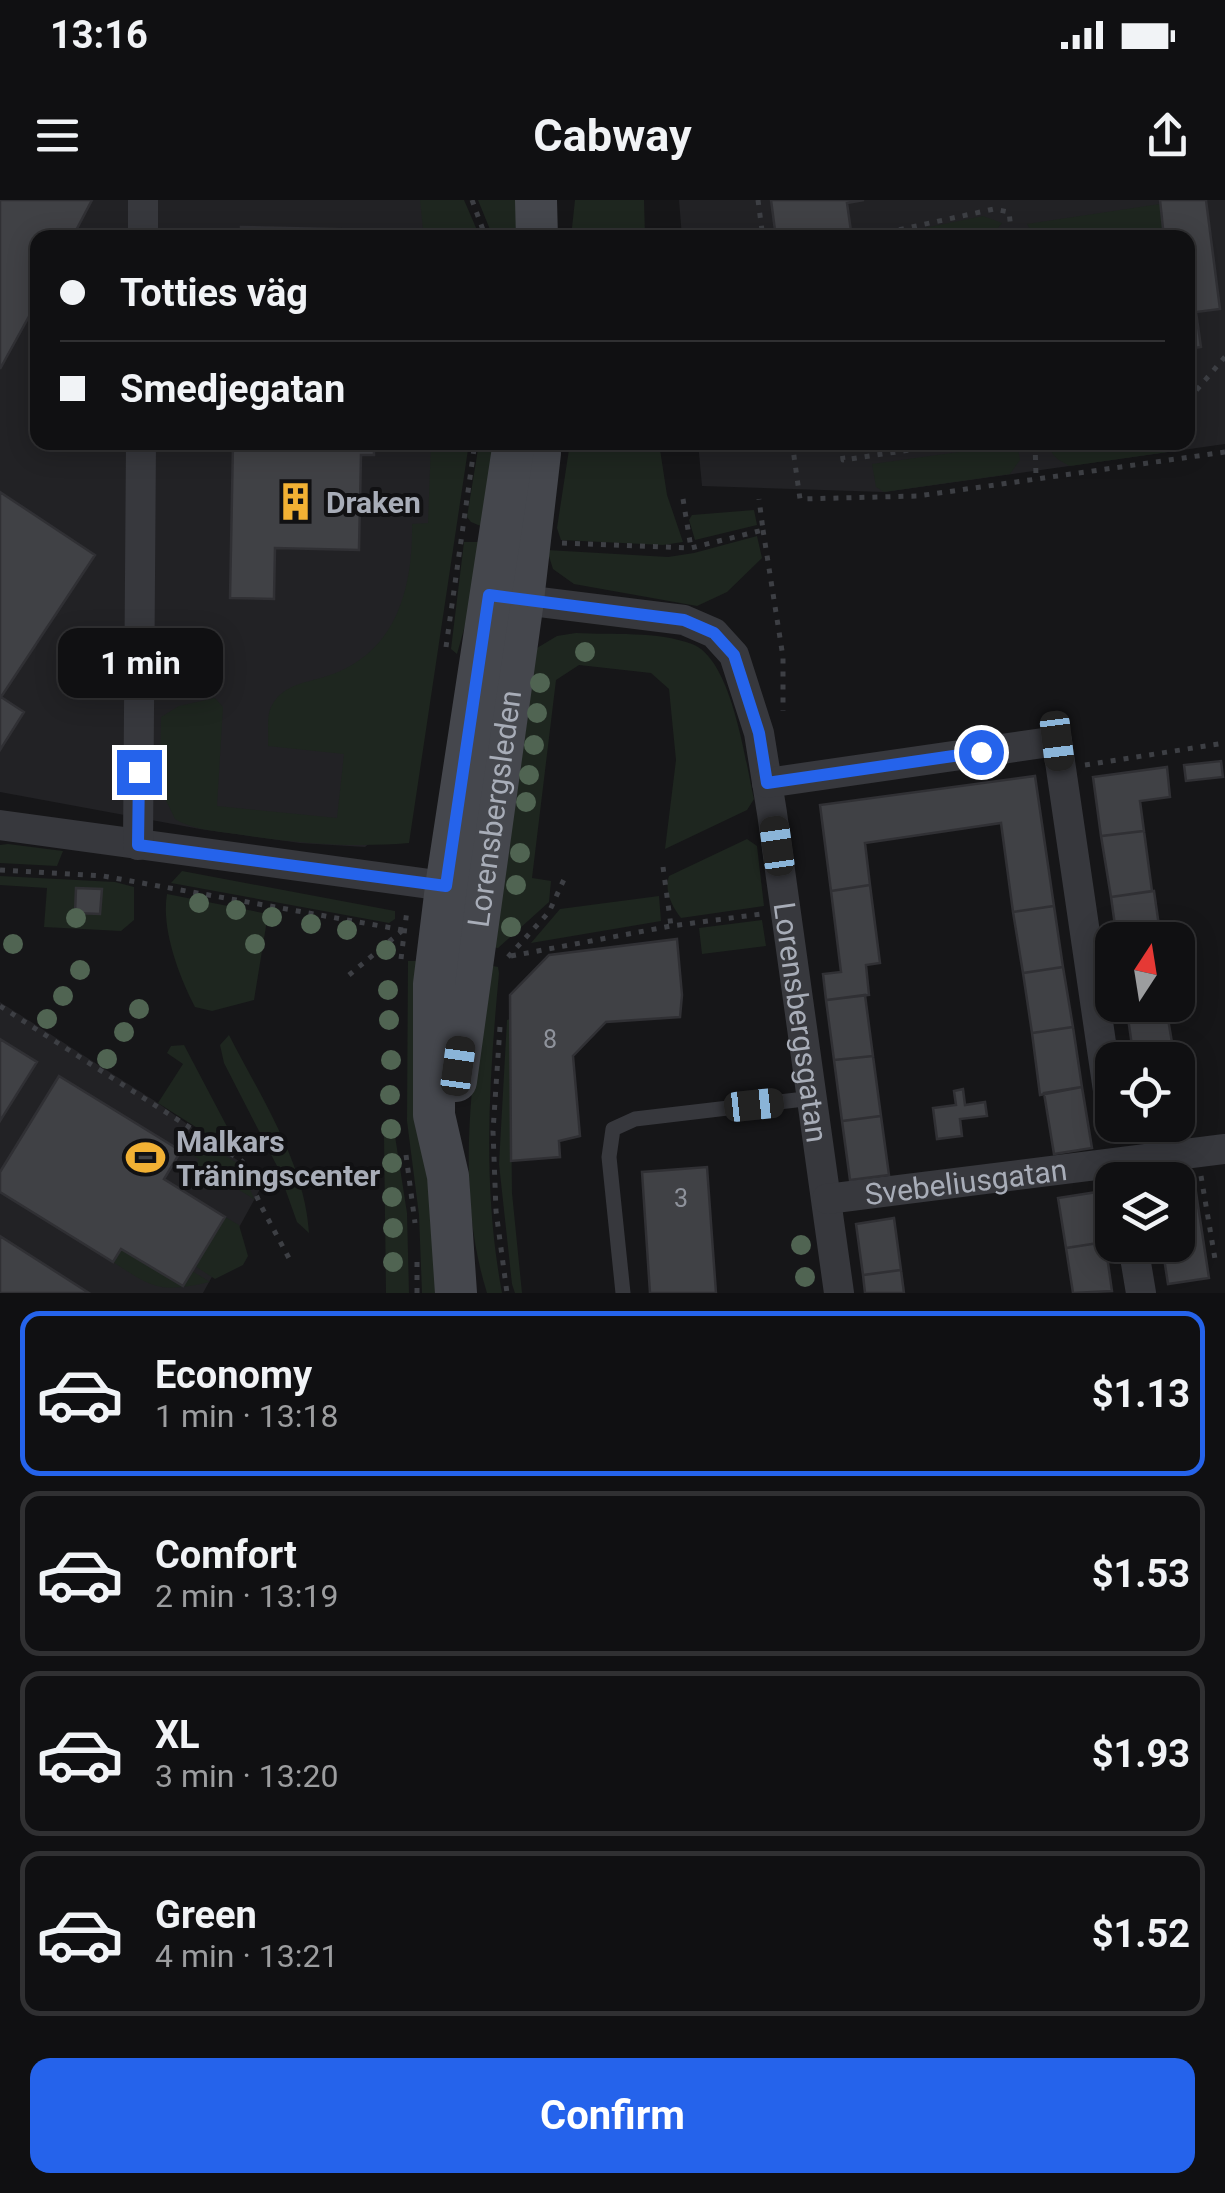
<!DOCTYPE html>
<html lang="en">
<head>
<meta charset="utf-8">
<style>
  body { margin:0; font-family:Roboto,sans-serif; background:#1e1e20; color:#f1f3f6; height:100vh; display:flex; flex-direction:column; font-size:38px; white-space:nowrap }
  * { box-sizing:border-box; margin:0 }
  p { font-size:32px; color:#9c9d9f }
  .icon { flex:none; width:55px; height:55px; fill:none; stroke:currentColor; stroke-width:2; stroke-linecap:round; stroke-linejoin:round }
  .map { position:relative; height:1093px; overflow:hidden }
  .drawer { display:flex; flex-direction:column; background:#101012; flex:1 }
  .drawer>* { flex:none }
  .top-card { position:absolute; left:30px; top:30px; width:1165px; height:220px; border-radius:20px; box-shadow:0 5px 25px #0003,0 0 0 2px #303032; display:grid; align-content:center; height:220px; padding:0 30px; background:#101012 }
  .needle { width:65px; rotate:12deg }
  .controls { position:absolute; left:1095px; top:722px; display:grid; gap:20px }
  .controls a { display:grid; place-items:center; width:100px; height:100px; border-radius:20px; background:#101012; box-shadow:0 5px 25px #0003,0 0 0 2px #303032; font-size:50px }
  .end { position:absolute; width:45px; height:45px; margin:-22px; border:12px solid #2563eb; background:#fff; box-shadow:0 0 0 5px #fff }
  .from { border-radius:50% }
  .bubble { position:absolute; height:70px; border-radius:20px; background:#101012; box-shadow:0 5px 25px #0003,0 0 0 2px #303032; font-size:32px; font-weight:700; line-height:70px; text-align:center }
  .car { position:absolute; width:30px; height:60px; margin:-30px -15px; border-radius:12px; box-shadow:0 0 8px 2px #0007; background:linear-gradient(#222 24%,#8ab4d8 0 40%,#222 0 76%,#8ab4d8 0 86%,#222 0) }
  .top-card b { display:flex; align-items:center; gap:35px; height:95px; font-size:38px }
  .top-card b+b { border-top:2px solid #303032 }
  .top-card i { width:25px; height:25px; background:#f1f3f6 }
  ul { padding:18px 0 0; list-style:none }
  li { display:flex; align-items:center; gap:30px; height:165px; margin:0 20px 15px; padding:0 10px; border:5px solid #303032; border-radius:20px }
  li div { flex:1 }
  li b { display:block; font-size:38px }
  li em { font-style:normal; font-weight:700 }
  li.active { border-color:#2563eb }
  li>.icon { width:90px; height:90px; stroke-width:1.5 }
  .action { display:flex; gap:20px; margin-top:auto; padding:20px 30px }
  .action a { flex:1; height:115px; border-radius:20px; background:#2563eb; color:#fff; font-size:40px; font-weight:700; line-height:115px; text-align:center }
  .status { display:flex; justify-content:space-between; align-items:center; height:70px; padding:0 50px; background:#101012; direction:ltr }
  .status svg { height:28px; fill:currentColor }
  header { display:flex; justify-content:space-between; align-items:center; height:130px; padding:0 30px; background:#101012; font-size:45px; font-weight:700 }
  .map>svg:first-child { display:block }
  .built { fill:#222225 }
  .green { fill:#1e261f }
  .building { fill:#404145; stroke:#303034; stroke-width:2.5 }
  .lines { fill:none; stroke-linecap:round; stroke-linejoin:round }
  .path { stroke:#3d3f44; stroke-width:5; stroke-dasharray:5 8; stroke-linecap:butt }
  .lane { stroke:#37383d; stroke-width:15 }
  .street { stroke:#37383d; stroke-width:30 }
  .secondary { stroke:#45474d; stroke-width:42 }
  .tree { fill:#506452 }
  .route { stroke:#2563eb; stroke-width:12 }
  .labels { text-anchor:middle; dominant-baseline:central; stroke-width:8; stroke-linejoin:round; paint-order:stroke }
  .number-label { font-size:25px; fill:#8e929b }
  .poi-label { font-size:30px; font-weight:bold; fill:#a8adb8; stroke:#111113; text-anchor:start }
  .street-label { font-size:30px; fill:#a8adb8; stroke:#111113 }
</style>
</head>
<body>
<div class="status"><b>13:16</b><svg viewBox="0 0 49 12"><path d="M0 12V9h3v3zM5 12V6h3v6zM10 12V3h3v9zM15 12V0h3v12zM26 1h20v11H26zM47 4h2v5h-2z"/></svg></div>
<header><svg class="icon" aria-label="menu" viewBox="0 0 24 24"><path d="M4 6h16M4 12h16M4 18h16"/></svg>Cabway<svg class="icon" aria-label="share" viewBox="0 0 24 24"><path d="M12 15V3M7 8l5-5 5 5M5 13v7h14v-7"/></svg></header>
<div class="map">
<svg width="1225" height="1093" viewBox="0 0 1225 1093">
  <rect width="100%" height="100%" fill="#161618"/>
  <path class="built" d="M0,0H423L427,37L38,38V242L450,243L402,615L365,647L300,643L200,629L0,592Z
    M679,0H1225V244L884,292L702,286L698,243L1188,242V38L682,37Z
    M0,802L158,903L265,980L203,1093H0Z"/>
  <path class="green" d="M420,0H464L480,37H403V30L423,29Z
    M478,0H517L520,37H493Z
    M575,0H644L645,37H571Z
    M1160,4L1164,37H1035L1027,24Z
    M983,16L1002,23L993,34L972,29L946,37H881Z
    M1188,224C1191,235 1189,242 1182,250L1070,266C1059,260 1049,256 1050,242H1188Z
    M431,243H469L409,643C350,648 294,643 236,634C215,631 193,630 175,619L160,588L161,517L179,506L215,498L223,507L217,606L337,618L344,554L268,546C269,534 266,518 271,507C283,483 308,483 330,475C397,452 413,387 412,324L428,323Z
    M479,243H495L483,327L471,322L467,317Z
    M570,243H659L667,295L683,342L663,345L561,340L557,328Z
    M1017,244L1020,260L1010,274L884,292L876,287L872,264Z
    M754,310L757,325L695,340L689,320L692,315Z
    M757,336L762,358L727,392L697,406L574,384L553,369L547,350L668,357L694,353Z
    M464,342H480L473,397L457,454L451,449Z
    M576,433C612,435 657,431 692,444C732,459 745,560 754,599L747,610L665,649L676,560L669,489L651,473L579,465L556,480L532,678L551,681L549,702L498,748L489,747L532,451L557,436Z
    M747,639L757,646L764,706L681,718C672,707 664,690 669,676Z
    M8,644L63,651L57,666L0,663V645Z
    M182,671L395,711V719L389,723L171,683Z
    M0,676L115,682L134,687V720L121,731L44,727L47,688L0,685Z
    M167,694L268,714L254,800L212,811L195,807C179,776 161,729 167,694Z
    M659,696L661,721L531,743L560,709Z
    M762,720L766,746L702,754L699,728Z
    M408,761H422L445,1093H422L419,1015L407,921Z
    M487,765L498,767L499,773C489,881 482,985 502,1093H487C454,987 473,873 487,765Z
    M510,819L512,993L522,1093H515L512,1084L499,964L507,820Z
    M229,835C260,896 305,963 309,1033L297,1022L277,966L224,863L220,845Z
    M184,845L243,957L158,903L183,864L167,853L171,846Z
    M384,936H395L407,1013L409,1093H386Z
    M204,942L240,965L254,999L196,964L199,959L188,953Z
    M225,1017L239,1025L248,1056L243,1065L215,1079L195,1066Z
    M121,1049L182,1086L192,1071L210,1082C160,1093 154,1089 113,1062Z"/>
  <path class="building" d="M0,0H92L72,38H38V100L0,169Z
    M771,0H864L847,3L852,38H776Z
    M1160,0H1206L1220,109L1196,112L1201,147L1188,149V38H1164Z
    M241,27L375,30V38H241Z
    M291,242H374V255H361L359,350L275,348L274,399L230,398L233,243Z
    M0,292L95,355L1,497L24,512L0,550Z
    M1221,561L1223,577L1186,581L1184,565Z
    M1167,567L1170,597L1140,601L1144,631L1101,636L1093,577Z
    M1035,576L1054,706L1013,712L1001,623L865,643L870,685L831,691L820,605Z
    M1144,631L1152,691L1111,697L1101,636Z
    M870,685L880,763L866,765L869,795L826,800L823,774L841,772L831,691Z
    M76,688L102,689L100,714L75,713Z
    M1154,691L1161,740H1117L1111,697Z
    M1054,706L1063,767L1023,773L1013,712Z
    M677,739L682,795L680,817L606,822L573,856L580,936L559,941L560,957L511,961L510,795L549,755Z
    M1063,767L1073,827L1032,833L1023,773Z
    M865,795L873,856L834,860L826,800Z
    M1126,805H1171L1172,812L1128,818Z
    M1167,813L1175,860H1134L1128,818Z
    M1073,827L1082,887L1040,895L1032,833Z
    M0,839L37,862L0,921Z
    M873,856L881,916L842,921L834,860Z
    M1178,874L1188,935L1146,941L1144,925H1178Z
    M59,876L181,951L164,979L225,1017L183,1086L121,1049L113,1062L0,992V972Z
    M1082,887L1092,948L1054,954L1044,893Z
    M963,889L965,905L985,902L987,916L960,919L962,936L937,939L933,908L956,905L954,891Z
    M881,916L889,975L850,980L842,921Z
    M707,967L716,1093H650L642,972Z
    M1194,979L1209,1078L1168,1084L1162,1045H1178V981Z
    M1097,992L1105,1042L1066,1048L1058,998Z
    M894,1018L901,1070L863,1075L856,1024Z
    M0,1036L89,1093H0Z
    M1105,1042L1112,1091L1073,1093L1066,1048Z
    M901,1070L904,1093H865L863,1075Z"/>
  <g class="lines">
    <path class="path" d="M472,0L486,38
      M758,0L763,38
      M861,38L994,9L1009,12L1012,38
      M1188,200L1225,157
      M792,242L800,299L918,296L1225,252
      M1035,242L1036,277
      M841,243L843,260L963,242
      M683,299L691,348
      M763,330L783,457V511
      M562,343L691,348L763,330L759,299
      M446,447L475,242
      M1085,565L1225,543
      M663,667L671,726
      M0,670L103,676L403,730
      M1170,728L1171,740
      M511,756L671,726L761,714
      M508,757L549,712L566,675
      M401,759L407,710
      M349,775L403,730
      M1178,779L1181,803H1178
      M0,806L242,961L260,1004L291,1062
      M500,827L493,931L496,1011L507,1093
      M406,955L415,1023
      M1201,976L1215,1059
      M417,1093V1054"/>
    <path class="lane" d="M623,1093L609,957L613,929L635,919L813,898"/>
    <g class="street">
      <path d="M143,38V0"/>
      <path id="s1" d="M507,398L684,420L714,433L734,455L759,533L772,613L839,1093"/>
      <path d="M767,583L1057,541L1112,918"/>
      <path d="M0,625L466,689"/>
      <path d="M138,645L141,242"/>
      <path id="s2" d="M827,999L1225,949"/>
      <path d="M1133,1045L1141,1093"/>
    </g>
    <g class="secondary">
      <path d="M536,0L537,38"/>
      <path id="s3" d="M456,881L523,400L540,253"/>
      <path d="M456,1093L448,976L434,915V784L446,687L514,242"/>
    </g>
  </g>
  <g class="tree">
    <circle cx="585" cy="452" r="10"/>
    <circle cx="540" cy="483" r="10"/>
    <circle cx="537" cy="513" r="10"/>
    <circle cx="534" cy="545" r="10"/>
    <circle cx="529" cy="575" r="10"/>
    <circle cx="526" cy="602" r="10"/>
    <circle cx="520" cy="653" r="10"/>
    <circle cx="516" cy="685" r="10"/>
    <circle cx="199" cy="703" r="10"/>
    <circle cx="236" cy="710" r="10"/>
    <circle cx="272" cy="717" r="10"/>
    <circle cx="76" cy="718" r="10"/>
    <circle cx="311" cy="724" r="10"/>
    <circle cx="511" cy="727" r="10"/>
    <circle cx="347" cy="730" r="10"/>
    <circle cx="13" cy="744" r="10"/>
    <circle cx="255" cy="744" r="10"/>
    <circle cx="386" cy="750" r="10"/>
    <circle cx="80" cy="770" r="10"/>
    <circle cx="388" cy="790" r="10"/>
    <circle cx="63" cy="796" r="10"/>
    <circle cx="139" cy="809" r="10"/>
    <circle cx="47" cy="819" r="10"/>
    <circle cx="389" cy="820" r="10"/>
    <circle cx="124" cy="832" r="10"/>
    <circle cx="107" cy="859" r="10"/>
    <circle cx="391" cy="860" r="10"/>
    <circle cx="390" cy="895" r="10"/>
    <circle cx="391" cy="929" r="10"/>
    <circle cx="392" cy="963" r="10"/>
    <circle cx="392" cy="997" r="10"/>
    <circle cx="393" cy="1028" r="10"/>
    <circle cx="801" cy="1045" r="10"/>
    <circle cx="393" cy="1062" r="10"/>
    <circle cx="805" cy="1077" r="10"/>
  </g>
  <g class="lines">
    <path class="route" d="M139,572L138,645L446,686L489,395L684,420L714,433L734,455L759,533L767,583L981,552"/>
  </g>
  <defs>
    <symbol id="building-bare" viewBox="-9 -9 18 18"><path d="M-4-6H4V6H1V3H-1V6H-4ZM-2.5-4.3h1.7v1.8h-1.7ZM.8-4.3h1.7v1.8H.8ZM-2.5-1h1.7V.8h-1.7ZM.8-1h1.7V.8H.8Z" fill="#f2b134" stroke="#111113" stroke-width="2.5" paint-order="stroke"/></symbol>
    <symbol id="stadium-bare" viewBox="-9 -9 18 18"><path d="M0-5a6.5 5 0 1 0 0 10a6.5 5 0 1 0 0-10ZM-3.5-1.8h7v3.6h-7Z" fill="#f2b134" stroke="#111113" stroke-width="2.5" paint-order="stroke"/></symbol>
  </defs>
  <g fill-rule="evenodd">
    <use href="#building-bare" x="268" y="274" width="55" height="55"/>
    <use href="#stadium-bare" x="118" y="930" width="55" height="55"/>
  </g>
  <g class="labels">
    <g class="number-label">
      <text x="550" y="839">8</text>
      <text x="681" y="998">3</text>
    </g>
    <g class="poi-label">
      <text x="326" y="302">Draken</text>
      <text x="176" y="941">Malkars<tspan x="176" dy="34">Träningscenter</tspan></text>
    </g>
    <g class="street-label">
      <text stroke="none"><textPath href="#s3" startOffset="275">Lorensbergsleden</textPath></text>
      <text stroke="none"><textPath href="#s1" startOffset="615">Lorensbergsgatan</textPath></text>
      <text stroke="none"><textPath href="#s2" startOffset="140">Svebeliusgatan</textPath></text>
    </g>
  </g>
</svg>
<div class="controls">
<a><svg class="needle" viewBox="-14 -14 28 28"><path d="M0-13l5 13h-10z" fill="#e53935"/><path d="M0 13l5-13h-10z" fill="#9c9d9f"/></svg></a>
<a><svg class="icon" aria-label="locate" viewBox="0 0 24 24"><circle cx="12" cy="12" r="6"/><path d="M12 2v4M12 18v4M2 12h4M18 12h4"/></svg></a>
<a><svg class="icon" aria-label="layers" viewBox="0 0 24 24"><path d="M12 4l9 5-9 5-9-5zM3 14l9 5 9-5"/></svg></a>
</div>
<i class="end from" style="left:981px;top:552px"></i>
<i class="end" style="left:139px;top:572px"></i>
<div class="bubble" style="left:58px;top:428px;width:165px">1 min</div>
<i class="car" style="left:1057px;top:541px;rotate:173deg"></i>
<i class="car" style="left:777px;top:646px;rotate:352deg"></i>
<i class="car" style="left:458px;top:866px;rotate:8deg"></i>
<i class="car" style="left:754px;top:905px;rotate:84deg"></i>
<div class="top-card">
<b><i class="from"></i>Totties väg</b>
<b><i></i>Smedjegatan</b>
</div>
</div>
<section class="drawer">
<ul>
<li class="active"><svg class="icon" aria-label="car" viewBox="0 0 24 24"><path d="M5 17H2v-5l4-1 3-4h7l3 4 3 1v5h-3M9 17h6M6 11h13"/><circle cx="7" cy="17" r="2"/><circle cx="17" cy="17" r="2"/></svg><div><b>Economy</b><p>1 min · 13:18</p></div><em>$1.13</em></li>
<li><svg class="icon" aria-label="car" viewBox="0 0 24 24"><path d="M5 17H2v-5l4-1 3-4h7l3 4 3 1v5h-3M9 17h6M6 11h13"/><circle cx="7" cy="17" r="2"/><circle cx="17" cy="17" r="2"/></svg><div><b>Comfort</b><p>2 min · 13:19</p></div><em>$1.53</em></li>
<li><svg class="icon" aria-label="car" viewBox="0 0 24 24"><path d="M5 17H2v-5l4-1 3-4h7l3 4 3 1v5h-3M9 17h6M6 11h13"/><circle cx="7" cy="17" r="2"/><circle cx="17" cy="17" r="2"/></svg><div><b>XL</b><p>3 min · 13:20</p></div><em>$1.93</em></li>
<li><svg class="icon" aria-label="car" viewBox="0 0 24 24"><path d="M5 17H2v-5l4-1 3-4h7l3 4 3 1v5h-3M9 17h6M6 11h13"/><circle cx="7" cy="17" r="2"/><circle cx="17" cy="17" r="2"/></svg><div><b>Green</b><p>4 min · 13:21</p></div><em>$1.52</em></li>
</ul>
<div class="action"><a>Confirm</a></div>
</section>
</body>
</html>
